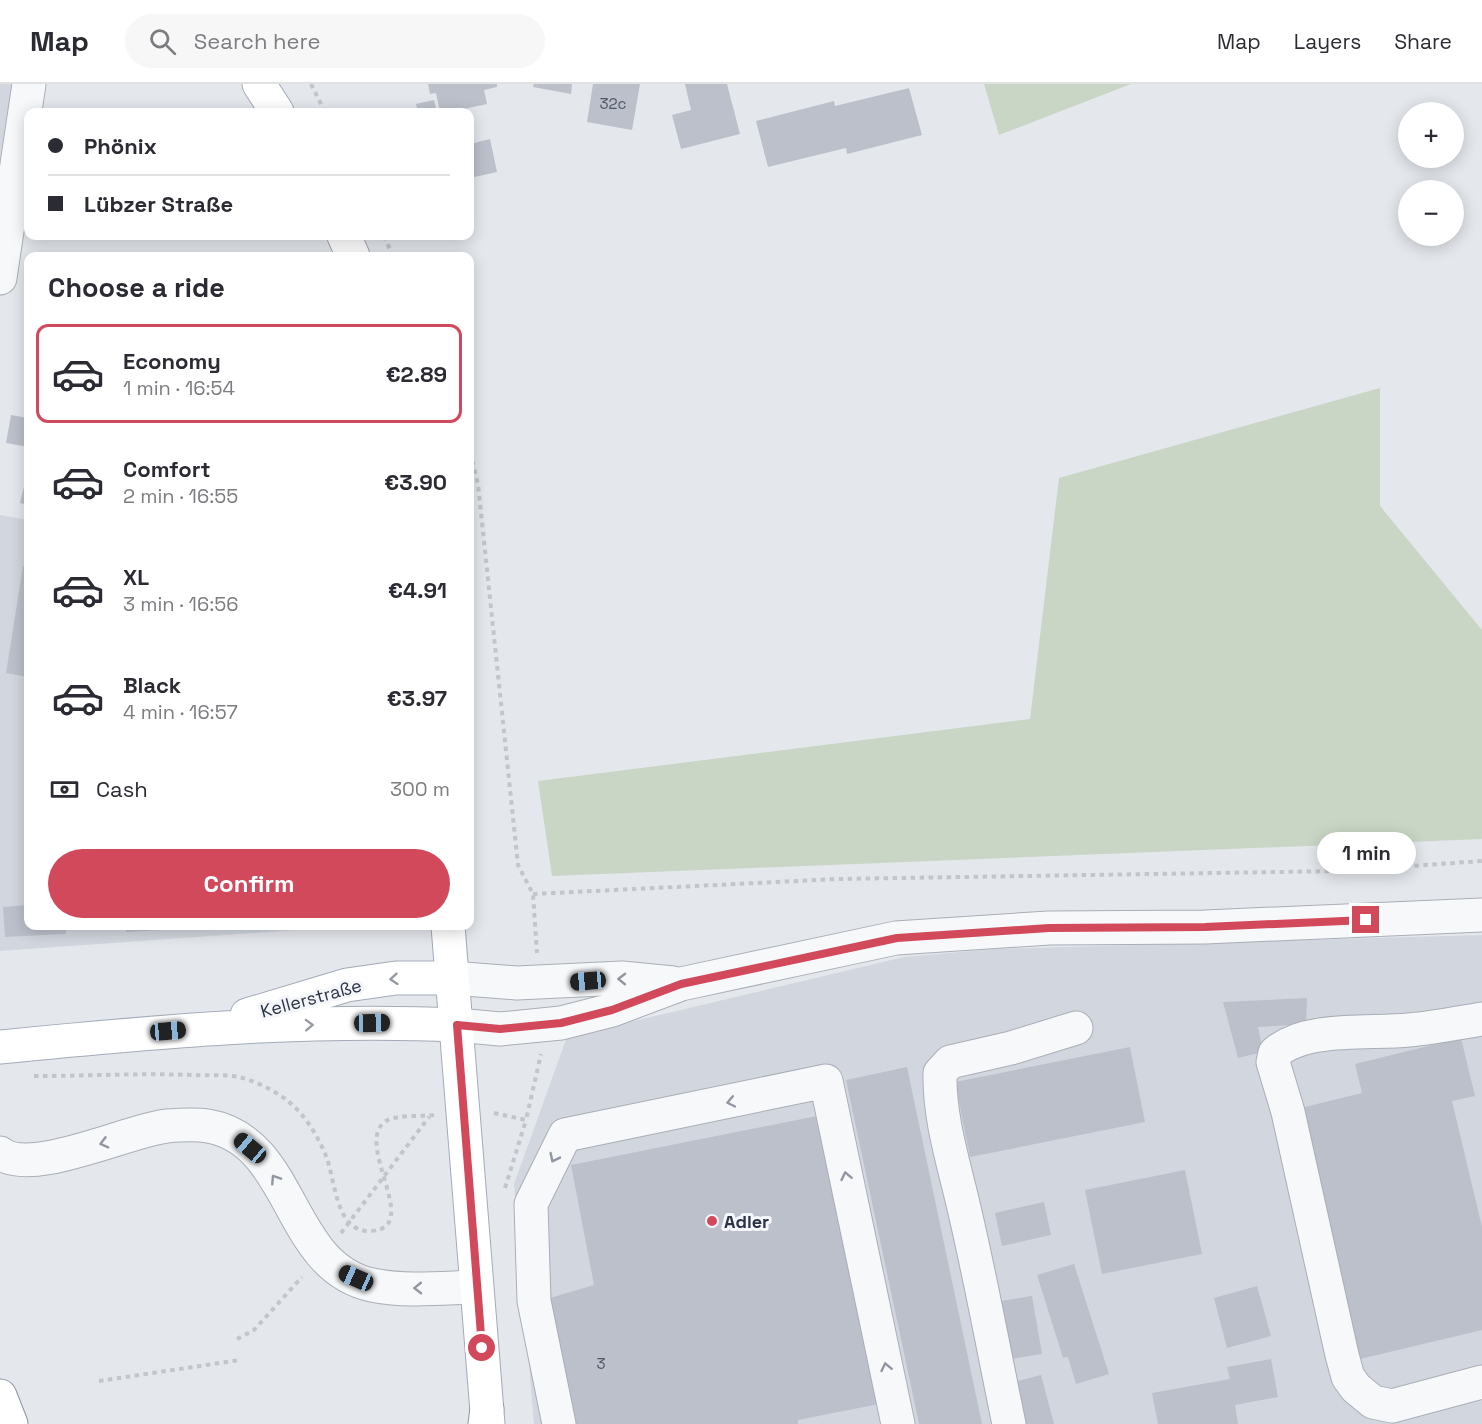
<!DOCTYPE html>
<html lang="en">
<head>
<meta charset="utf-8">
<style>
  body { margin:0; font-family:"Space Grotesk",sans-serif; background:#f7f7f7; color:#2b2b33; height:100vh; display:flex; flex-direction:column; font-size:22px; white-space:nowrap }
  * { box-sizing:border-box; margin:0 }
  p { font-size:20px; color:#7c7c81 }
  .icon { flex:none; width:33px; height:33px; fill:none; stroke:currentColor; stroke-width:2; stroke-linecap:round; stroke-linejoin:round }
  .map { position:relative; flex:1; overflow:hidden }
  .drawer { position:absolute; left:24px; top:168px; width:450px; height:678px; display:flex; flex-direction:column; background:#fff; border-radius:12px; box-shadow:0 3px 15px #0003 }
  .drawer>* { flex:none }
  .top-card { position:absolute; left:24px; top:24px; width:450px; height:132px; border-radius:12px; box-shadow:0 3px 15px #0003; display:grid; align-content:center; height:132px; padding:0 24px; background:#fff }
  .controls { position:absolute; left:1398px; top:18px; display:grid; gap:12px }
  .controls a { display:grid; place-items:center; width:66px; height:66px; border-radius:50%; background:#fff; box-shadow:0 3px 15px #0003; font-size:30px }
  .end { position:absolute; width:27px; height:27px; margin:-14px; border:8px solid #d1495b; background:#fff; box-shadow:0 0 0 3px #fff }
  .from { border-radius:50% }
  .bubble { position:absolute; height:42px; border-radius:21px; background:#fff; box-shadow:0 3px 15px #0003; font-size:20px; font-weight:700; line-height:42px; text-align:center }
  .car { position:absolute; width:18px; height:36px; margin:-18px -9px; border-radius:8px; box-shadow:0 0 4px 2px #0007; background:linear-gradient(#222 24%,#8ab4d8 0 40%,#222 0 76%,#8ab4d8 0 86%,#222 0) }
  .top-card b { display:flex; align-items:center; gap:21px; height:57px; font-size:22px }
  .top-card b+b { border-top:2px solid #e1e1e2 }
  .top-card i { width:15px; height:15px; background:#2b2b33 }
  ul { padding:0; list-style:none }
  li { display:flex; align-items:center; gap:18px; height:99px; margin:0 12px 9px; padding:0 12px; border:3px solid transparent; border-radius:12px }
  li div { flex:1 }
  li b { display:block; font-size:22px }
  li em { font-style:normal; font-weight:700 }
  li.on { border-color:#d1495b }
  li>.icon { width:54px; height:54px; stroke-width:1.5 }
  h2 { padding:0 24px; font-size:27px; line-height:72px }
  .pay { display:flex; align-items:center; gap:15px; height:66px; padding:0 24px; font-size:22px }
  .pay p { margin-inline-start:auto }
  .action { display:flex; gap:12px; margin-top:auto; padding:12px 24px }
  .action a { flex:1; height:69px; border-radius:36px; background:#d1495b; color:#fff; font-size:24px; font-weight:700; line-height:69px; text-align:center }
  header { display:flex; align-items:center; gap:36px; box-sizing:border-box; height:84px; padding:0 30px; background:#fff; border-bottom:2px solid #e1e1e2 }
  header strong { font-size:28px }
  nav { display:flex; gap:33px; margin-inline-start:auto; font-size:21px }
  .search { width:420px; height:54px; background:#f7f7f7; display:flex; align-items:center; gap:15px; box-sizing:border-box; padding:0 21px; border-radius:33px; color:#7c7c81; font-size:22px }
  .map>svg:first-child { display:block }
  .built { fill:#d2d6de }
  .green { fill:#c9d6c5 }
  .building { fill:#bbc0ca }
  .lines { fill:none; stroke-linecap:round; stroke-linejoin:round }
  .minor-casing { stroke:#a9aeb7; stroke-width:35 }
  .major-casing { stroke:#a3abb8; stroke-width:35 }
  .highway-casing { stroke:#8b94a3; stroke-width:35 }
  .path { stroke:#c2c5cb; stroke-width:4; stroke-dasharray:4.5 4.5; stroke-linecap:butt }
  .minor { stroke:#f7f8fa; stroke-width:33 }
  .major { stroke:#fff; stroke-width:33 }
  .highway { stroke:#fff; stroke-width:33 }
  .oneway { stroke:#959aa2 }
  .oneway2 { stroke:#9196a0 }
  .route { stroke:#d1495b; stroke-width:8 }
  .poi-dot { fill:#d1495b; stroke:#f4f6f9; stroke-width:2 }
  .labels { text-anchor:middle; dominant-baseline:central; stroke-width:6; stroke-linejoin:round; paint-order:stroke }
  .number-label { font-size:15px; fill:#4f5766 }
  .street-label { font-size:18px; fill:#2b3445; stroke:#f4f6f9 }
  .poi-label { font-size:18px; font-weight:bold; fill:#2b3445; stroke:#f4f6f9; text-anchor:start }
</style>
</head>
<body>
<header>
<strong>Map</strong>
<div class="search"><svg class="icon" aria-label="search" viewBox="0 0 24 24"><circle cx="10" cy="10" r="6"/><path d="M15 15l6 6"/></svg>Search here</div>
<nav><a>Map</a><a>Layers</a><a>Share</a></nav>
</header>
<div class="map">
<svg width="1482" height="1340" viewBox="0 0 1482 1340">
  <rect width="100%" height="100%" fill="#e4e7ec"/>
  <path class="built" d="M0,0H12L0,74Z
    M0,431L28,436V842H351L0,867Z
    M1482,851V1340H534L514,1100L567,953L904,873L995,865Z"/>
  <path class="green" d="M984,0H1131L999,51Z
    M1380,304V422L1482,546V755L552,792L538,697L1030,635L1059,394Z"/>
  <path class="building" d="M428,0H497V3L484,6L487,20L459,26V28H440L436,9L430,10Z
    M534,0H572L571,10L533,3Z
    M593,0H640L632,46L587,38Z
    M685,0H727L740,50L681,65L672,31L691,26Z
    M909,4L922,51L847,70L846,64L768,83L756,37L834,17L835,22Z
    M434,16L437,28H418L416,20Z
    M490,55L497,88L470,94V60Z
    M11,331L28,334V363L6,359Z
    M28,387V421L20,419Z
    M23,482L28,483V593L6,589Z
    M28,821V842H66V850L5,853L3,823Z
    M126,842H182V845L126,848Z
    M1307,914L1306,940L1258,943L1263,968L1238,974L1223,918Z
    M1461,954L1475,1012L1452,1017L1482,1143V1246L1360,1275L1301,1024L1362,1009L1355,980Z
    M1130,963L1145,1038L970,1073L955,998Z
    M907,983L982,1340H919L846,996Z
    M822,1031L879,1320L798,1336V1340H565L540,1217L594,1201L571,1081Z
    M1185,1086L1202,1170L1102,1190L1085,1106Z
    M1044,1118L1051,1151L1002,1162L995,1129Z
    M1074,1180L1109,1290L1076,1300L1068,1273L1063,1274L1037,1191Z
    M1257,1202L1271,1252L1227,1264L1214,1214Z
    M1032,1212L1042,1270L1005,1276L995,1218Z
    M1271,1275L1278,1313L1235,1321L1238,1340H1158L1152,1309L1230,1295L1227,1283Z
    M1041,1291L1054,1340H1017L1007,1300Z"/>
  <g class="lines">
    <defs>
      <path id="minor" d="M0,194L29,0
        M452,894L517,899L622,894L673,899
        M1482,935C1458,939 1433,944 1409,946C1369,950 1305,942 1275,969L1273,978L1288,1028L1342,1271L1348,1293L1356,1304L1373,1318L1392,1322L1482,1298
        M457,941L500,945L561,939L612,926L681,900L896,854L1049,844L1205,843L1482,831
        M0,1069C31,1093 129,1046 167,1042C179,1041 196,1040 208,1042C295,1057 286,1183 372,1201C405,1208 442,1204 476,1203
        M559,1340L534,1217L531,1120L565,1051L826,997L898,1340
        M1009,1340C994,1268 981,1196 964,1124C954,1080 939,1035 940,989L950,978L1011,964L1076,944"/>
      <path id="major" d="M259,0L277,28
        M344,152L353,172
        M448,842L488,1340
        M247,931L347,901L396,894H452
        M0,963C152,948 304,934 457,941"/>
      <path id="highway" d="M0,1312L11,1340
        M485,1340L487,1325"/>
    </defs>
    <use href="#minor" class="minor-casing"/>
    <use href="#major" class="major-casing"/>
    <use href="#highway" class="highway-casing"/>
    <path class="path" d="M311,0L325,28
      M384,152L393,172
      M470,368L478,400L518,781L533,810L537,869
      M533,810L837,795L1340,787L1482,777
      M34,992C87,992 140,989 193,991C208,992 224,990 239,993C255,997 274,1006 288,1017C305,1031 318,1052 326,1072C336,1097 335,1149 371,1147C424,1144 352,1059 386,1037C397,1030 422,1033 435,1031
      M494,1029L526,1036L541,970
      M505,1104L526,1036
      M341,1149L429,1033
      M237,1255L254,1246L302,1193
      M99,1297L240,1276"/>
    <use href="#minor" class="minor"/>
    <use href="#major" class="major"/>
    <use href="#highway" class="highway"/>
  </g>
  <defs><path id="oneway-chevron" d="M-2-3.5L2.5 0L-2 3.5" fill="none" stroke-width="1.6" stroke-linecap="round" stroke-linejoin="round" transform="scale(1.5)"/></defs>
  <g class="oneway">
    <use href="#oneway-chevron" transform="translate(394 895) rotate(175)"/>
    <use href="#oneway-chevron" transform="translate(309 941) rotate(-2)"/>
  </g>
  <g class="oneway2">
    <use href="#oneway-chevron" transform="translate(622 895) rotate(-179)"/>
    <use href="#oneway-chevron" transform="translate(731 1018) rotate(168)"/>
    <use href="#oneway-chevron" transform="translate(104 1059) rotate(165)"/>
    <use href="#oneway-chevron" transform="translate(554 1074) rotate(116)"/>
    <use href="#oneway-chevron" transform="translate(846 1092) rotate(-102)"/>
    <use href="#oneway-chevron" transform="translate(275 1095) rotate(-123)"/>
    <use href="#oneway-chevron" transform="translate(418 1204) rotate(179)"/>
    <use href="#oneway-chevron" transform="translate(886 1283) rotate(-102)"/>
  </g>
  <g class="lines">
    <path class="route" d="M482,1264L457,941L500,945L561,939L612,926L681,900L897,854L1049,844L1205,843L1366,836"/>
  </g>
  <circle class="poi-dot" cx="712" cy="1137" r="6"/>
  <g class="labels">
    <g class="number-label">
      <text x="613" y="19">32c</text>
      <text x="601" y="1279">3</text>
    </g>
    <g class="street-label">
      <text transform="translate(311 914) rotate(-15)">Kellerstraße</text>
    </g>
    <g class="poi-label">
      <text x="724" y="1137">Adler</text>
    </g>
  </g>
</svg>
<div class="controls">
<a>+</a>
<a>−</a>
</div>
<i class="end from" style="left:482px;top:1264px"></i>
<i class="end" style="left:1366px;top:836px"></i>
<div class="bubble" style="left:1317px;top:748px;width:99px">1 min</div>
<i class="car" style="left:588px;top:897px;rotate:265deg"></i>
<i class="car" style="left:372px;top:939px;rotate:89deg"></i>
<i class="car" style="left:168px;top:947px;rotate:85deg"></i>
<i class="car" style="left:250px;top:1064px;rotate:310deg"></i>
<i class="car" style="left:356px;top:1194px;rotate:294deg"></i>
<div class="top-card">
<b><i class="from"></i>Phönix</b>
<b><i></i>Lübzer Straße</b>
</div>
<section class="drawer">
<h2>Choose a ride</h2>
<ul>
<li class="on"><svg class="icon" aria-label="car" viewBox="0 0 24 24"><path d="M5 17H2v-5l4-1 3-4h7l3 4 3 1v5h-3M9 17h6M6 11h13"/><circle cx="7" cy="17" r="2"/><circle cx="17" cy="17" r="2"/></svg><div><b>Economy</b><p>1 min · 16:54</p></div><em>€2.89</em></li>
<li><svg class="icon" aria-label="car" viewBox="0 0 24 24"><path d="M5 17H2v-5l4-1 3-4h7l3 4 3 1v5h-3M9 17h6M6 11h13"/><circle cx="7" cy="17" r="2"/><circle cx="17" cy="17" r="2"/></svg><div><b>Comfort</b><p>2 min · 16:55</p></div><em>€3.90</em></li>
<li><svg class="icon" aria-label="car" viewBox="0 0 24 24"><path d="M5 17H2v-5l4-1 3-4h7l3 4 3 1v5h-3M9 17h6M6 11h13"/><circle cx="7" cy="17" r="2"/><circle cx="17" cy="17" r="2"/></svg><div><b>XL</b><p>3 min · 16:56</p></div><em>€4.91</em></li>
<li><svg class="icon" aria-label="car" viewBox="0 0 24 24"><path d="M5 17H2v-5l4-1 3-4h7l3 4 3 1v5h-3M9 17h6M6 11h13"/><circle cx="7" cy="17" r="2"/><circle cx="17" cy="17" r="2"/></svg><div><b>Black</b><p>4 min · 16:57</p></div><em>€3.97</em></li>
</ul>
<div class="pay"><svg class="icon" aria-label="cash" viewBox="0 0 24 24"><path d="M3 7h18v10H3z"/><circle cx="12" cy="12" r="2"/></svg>Cash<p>300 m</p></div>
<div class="action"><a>Confirm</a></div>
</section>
</div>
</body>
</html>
